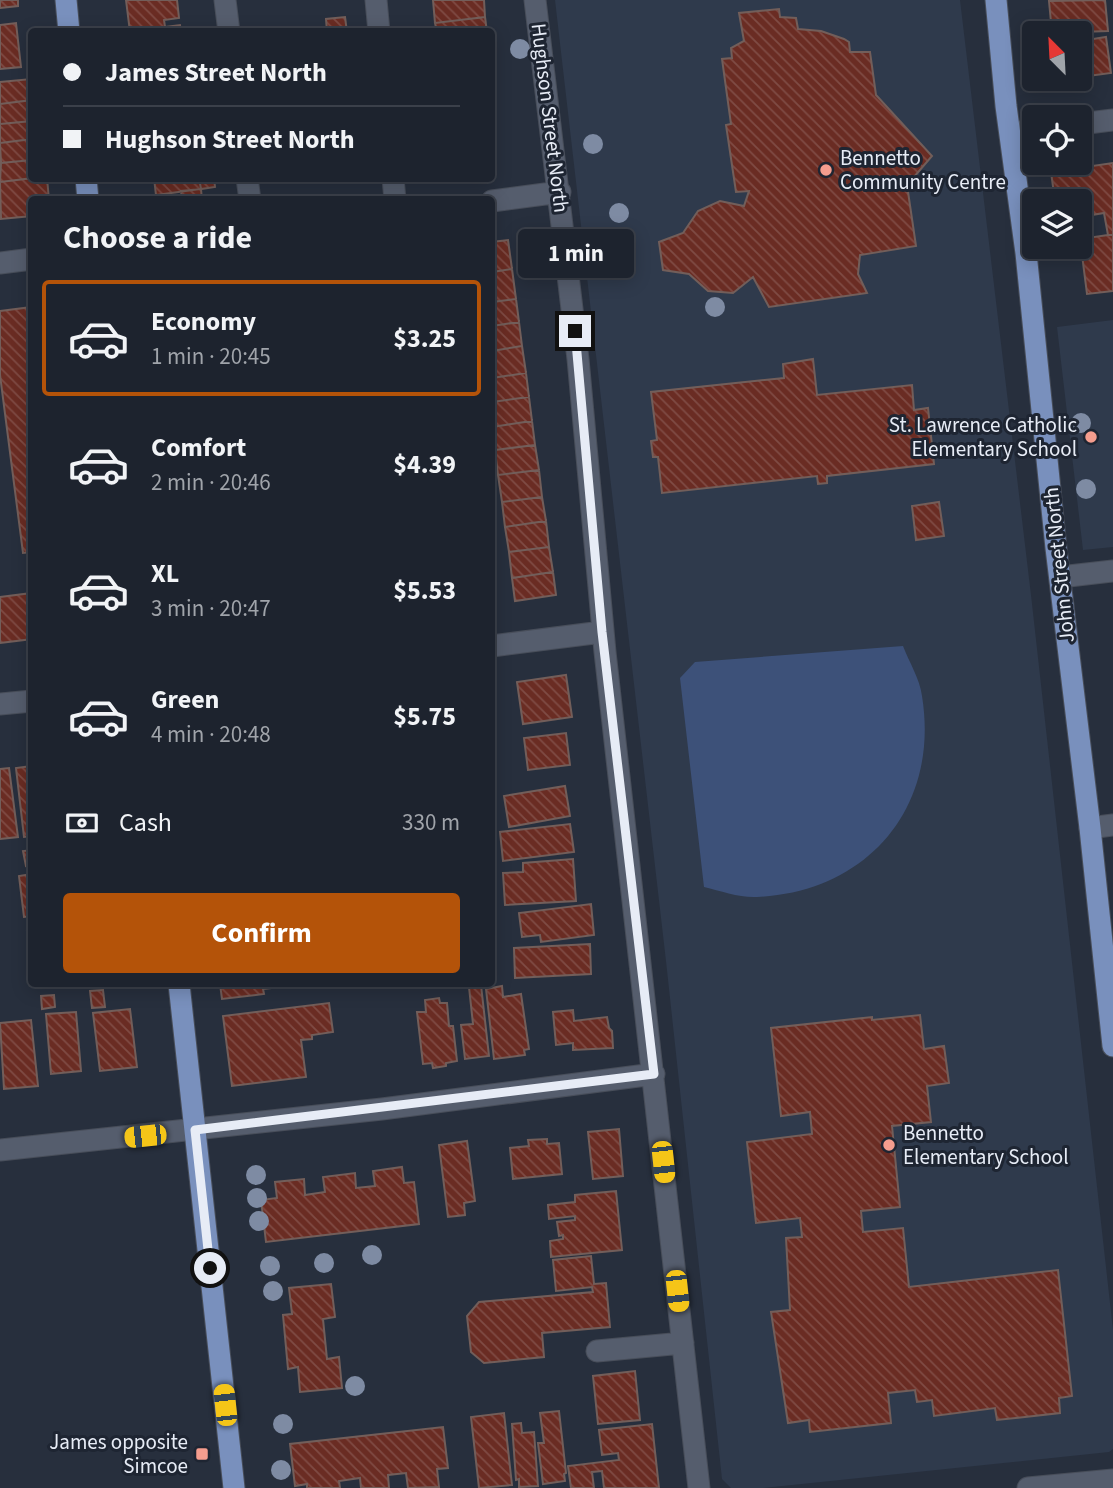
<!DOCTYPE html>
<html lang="en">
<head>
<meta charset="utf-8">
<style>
  body { margin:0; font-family:"Source Sans 3",sans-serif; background:#252b36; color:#f1f3f6; height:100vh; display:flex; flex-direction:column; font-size:26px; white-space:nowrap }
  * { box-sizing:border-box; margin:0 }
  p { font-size:23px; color:#a0a4aa }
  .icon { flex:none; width:38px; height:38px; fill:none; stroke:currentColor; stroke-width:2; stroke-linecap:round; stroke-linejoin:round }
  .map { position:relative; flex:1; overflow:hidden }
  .drawer { position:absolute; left:28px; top:196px; width:467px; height:791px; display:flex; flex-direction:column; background:#1d232e; border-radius:7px; box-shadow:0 4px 18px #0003,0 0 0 2px #3b404a }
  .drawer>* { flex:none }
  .hud { position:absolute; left:28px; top:28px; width:467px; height:154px; border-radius:7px; box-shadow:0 4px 18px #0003,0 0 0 2px #3b404a; display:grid; align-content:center; height:154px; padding:0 35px; background:#1d232e }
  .needle { width:46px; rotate:336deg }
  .controls { position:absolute; left:1022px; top:21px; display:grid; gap:14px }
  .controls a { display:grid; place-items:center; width:70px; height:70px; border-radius:7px; background:#1d232e; box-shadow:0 4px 18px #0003,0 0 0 2px #3b404a; font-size:35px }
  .end { position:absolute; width:32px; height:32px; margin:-16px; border:9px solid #e7ecf6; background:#111; box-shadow:0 0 0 4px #111 }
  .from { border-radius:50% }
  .bubble { position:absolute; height:49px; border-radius:7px; background:#1d232e; box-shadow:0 4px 18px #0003,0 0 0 2px #3b404a; font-size:23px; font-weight:700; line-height:49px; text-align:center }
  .car { position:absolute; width:21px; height:42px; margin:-21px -10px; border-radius:9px; box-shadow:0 0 5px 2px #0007; background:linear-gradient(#f5c518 24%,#345 0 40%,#f5c518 0 76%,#345 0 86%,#f5c518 0) }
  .hud b { display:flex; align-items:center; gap:24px; height:66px; font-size:26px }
  .hud b+b { border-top:2px solid #3b404a }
  .hud i { width:18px; height:18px; background:#f1f3f6 }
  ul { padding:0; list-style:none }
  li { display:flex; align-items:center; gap:21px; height:116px; margin:0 14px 10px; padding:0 21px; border:4px solid transparent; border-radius:7px }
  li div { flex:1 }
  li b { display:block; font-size:26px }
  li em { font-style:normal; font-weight:700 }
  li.active { border-color:#b45309 }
  li>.icon { width:63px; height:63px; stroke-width:1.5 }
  h2 { padding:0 35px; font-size:32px; line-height:84px }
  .pay { display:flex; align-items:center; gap:18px; height:77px; padding:0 35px; font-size:26px }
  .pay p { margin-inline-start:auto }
  .cta { display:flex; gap:14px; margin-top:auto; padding:14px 35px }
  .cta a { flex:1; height:80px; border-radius:7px; background:#b45309; color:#fff; font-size:28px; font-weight:700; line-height:80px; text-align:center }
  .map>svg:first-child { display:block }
  .built { fill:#2f3a4c }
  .pitch { fill:#3d5179 }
  .building { fill:url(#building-back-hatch); stroke:#725e5a; stroke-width:2 }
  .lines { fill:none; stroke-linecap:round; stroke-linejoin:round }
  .minor-casing { stroke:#484e5a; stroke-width:23 }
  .major-casing { stroke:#484e5a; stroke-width:23 }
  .minor { stroke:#555d6d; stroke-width:21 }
  .major { stroke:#7990bd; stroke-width:21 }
  .tree { fill:#7e8ba3 }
  .route { stroke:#e7ecf6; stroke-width:9 }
  .poi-dot { fill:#f59d8e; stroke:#1e2532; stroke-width:2.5 }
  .labels { text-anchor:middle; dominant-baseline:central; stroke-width:6; stroke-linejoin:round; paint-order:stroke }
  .street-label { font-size:21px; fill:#e7ecf6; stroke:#1e2532 }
  .poi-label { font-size:21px; fill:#e7ecf6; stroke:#1e2532; text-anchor:start }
</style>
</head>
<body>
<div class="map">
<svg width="1113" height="1488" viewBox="0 0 1113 1488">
  <defs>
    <pattern id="building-back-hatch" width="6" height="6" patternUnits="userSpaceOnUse" patternTransform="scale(1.75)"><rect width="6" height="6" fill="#6a2c23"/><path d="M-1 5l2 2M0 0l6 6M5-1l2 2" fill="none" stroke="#7f4b44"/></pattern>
  </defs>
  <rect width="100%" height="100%" fill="#272f3d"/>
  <path class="built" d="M555,0H960L1031,595L1113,1330V1449L1109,1452L763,1488H731L722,1479L666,961Z
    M1113,320V547L1083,550L1057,327Z"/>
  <path class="pitch" d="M903,646C909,662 920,679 922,696C940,807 868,892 757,897C740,898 721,891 704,887L680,678L695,662Z"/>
  <path class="building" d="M0,0H18V6L0,8Z
    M126,0H177L179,18L164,20L165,27L180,25L181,32H130Z
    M433,0H484L485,17L435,23Z
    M1105,0L1108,31L1052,33L1049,1Z
    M779,9L780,17L796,18L798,29L821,31L844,39L849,42L850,52H870L876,95L932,156L907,185L916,246L860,255L858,274L867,293L769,307L753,277L733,293L708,291L689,274L663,270L659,242L683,233L698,211L720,201L744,206L749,191L736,192L726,125L731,124L722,59L732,58L731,48L744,41L739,13Z
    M345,17L347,32H327L326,19Z
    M485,17L487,32H437L435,23Z
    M16,23L21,67L0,69V25Z
    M1106,37L1111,73L1080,77V41Z
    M31,79L32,100L0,104V82Z
    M32,100V121L0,124V104Z
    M32,121V139L0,143V124Z
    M32,139V160L1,163L0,143Z
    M32,160L33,178L0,182L1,163Z
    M1113,163V235H1108L1104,213L1080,217V201H1055L1051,172Z
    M33,178H47L49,200H32V216L1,219L0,182Z
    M154,178H199L201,189L156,195Z
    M199,178H214L215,187L201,189Z
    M201,189L202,200H182L181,191Z
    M1108,235H1113V291L1087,294L1080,239Z
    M508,240L512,269L492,272V242Z
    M512,269L516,299L492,302V272Z
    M516,299L519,322L492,326V302Z
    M32,307V552L23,553L0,375V311Z
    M519,322L522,346L492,351V326Z
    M522,346L526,373L492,378V351Z
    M813,359L817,395L912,385L914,410L928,408L934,464L827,476V483L818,484L817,476L662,493L658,457H653L651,441L657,440L651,392L784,378L783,364Z
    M526,373L529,397L492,402V378Z
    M529,397L532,421L492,427V402Z
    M532,421L535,445L495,450L492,427Z
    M535,445L539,470L498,475L495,450Z
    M539,470L542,497L502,502L498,475Z
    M542,497L546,521L505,527L502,502Z
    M939,502L944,536L916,540L912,506Z
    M546,521L549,547L509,552L505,527Z
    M549,547L553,572L512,578L509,552Z
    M553,572L556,595L515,601L512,578Z
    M32,593V639L0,643V597Z
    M566,675L572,717L523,724L517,682Z
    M566,733L570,765L528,770L524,738Z
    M32,766V836L24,837L16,768Z
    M9,768L18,837L0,839V769Z
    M565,786L570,816L509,827L504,796Z
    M570,824L574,852L503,861L500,832Z
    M32,850V865L26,866L23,851Z
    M573,859L576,901L505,905L503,873L523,872V863Z
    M32,874V916L24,917L19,876Z
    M591,904L594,935L541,942L540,935L522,937L519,913Z
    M32,930V969L27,931Z
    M590,944L591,974L515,978L514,948Z
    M220,984H279V987L263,989L264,994L222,999Z
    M481,985L489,1056L465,1059L461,1025L473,1024L469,987Z
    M502,986L503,997L521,994L529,1049L524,1050L525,1055L494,1059L486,989Z
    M103,990L105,1007L92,1008L90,991Z
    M54,995L55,1007L42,1009L41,996Z
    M439,998L440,1003H447L449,1026H453L457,1061L446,1063V1066L433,1068L432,1063L423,1064L417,1012H426L425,1000Z
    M329,1003L333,1032L312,1035V1039L301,1040L306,1077L232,1086L223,1016Z
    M130,1009L137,1067L100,1071L93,1013Z
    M573,1010L574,1021L607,1017L609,1028L612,1031L613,1048L573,1050V1043L556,1045L553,1012Z
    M76,1012L81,1071L51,1074L46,1014Z
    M920,1015L924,1049L944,1046L949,1083L927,1086L931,1122L892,1126L900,1207L861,1211L863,1232L903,1228L909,1287L1058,1270L1072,1396L1059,1398L1060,1413L997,1420L995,1408L934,1416L932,1400L917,1402L915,1390L888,1393L891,1423L810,1432L809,1420L788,1423L771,1312L790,1310L786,1238L802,1237L800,1218L756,1223L747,1142L812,1134L810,1112L781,1116L771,1028L872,1017V1020Z
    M31,1020L38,1086L4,1089L0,1023Z
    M619,1129L623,1176L593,1179L588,1132Z
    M547,1139V1144L559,1143L562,1174L513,1179L510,1148L529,1146L528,1140Z
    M467,1141L475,1201L464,1203L465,1215L448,1217L439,1145Z
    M402,1167L404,1183L414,1182L419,1224L266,1242L261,1200L277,1198L275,1182L304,1179L305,1195L325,1192L323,1177L355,1173L356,1188L375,1186L373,1171Z
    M616,1191L622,1250L551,1257L550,1241L563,1239V1235L559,1236L557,1222L575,1220V1216L549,1219L548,1205L575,1202V1195Z
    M591,1256L594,1284L606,1283L610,1327L542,1333L544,1357L484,1363L471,1352L467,1316L479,1302L593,1292L592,1287L556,1291L553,1260Z
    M331,1284L335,1317L323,1319L327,1359L339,1357L342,1388L300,1392L298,1367L288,1369L283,1315L292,1314L289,1288Z
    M635,1371L640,1420L598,1424L593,1376Z
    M559,1411L566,1473L564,1474L565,1481L543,1484L538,1443H544L540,1413Z
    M504,1413L512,1485L479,1488L471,1417Z
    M521,1423L522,1433L534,1432L538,1486L519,1487V1479L516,1480L512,1424Z
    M652,1424L659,1488H604L602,1471L592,1472L594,1488H571L568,1466L619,1460L618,1453L602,1455L599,1430Z
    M443,1427L448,1468L437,1469L439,1487L408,1488L406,1473L388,1475L389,1488H361L360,1478L339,1481L340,1488H307V1484L295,1486L290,1444Z"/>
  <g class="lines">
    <defs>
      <path id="minor" d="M225,0L229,32
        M376,0L379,32
        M535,0L578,359L605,652L699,1488
        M1080,124L1113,120
        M1011,133L1034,130
        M247,178L250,200
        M393,178L395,200
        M492,201L560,192
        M0,263L32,259
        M1060,577L1113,571
        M492,646L602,632
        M0,704L32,701
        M1090,828L1113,825
        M0,1150L382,1109L654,1074
        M597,1351L683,1343
        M1028,1488L1113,1480"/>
      <path id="major" d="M66,0L69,32
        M996,0L1006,106L1026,253L1056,548L1090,828L1113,1046
        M86,178L88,200
        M179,984L234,1488"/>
    </defs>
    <use href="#minor" class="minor-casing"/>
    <use href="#major" class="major-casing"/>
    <use href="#minor" class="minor"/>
    <use href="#major" class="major"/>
  </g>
  <g class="tree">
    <circle cx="520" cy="49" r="10"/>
    <circle cx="593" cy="144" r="10"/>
    <circle cx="619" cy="213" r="10"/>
    <circle cx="715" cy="307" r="10"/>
    <circle cx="1081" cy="423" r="10"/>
    <circle cx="1086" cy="489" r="10"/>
    <circle cx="256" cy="1175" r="10"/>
    <circle cx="257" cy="1198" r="10"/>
    <circle cx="259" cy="1221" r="10"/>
    <circle cx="372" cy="1255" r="10"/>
    <circle cx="324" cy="1263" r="10"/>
    <circle cx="270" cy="1266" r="10"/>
    <circle cx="273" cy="1291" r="10"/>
    <circle cx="355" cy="1386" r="10"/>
    <circle cx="283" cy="1424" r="10"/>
    <circle cx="281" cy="1470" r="10"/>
  </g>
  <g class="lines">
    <path class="route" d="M210,1268L195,1130L654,1074L602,632L575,331"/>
  </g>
  <g class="poi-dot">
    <circle cx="826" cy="170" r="7"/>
    <circle cx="1091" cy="437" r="7"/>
    <circle cx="889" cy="1145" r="7"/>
    <rect x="195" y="1447" width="14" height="14" rx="3.5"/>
  </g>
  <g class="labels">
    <g class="street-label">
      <text transform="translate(550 118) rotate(83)">Hughson Street North</text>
      <text transform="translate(1059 565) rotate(-96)">John Street North</text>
    </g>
    <g class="poi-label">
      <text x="840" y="158">Bennetto<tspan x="840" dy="24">Community Centre</tspan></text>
      <text x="1077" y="425" text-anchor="end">St. Lawrence Catholic<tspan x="1077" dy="24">Elementary School</tspan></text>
      <text x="903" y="1133">Bennetto<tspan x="903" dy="24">Elementary School</tspan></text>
      <text x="188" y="1442" text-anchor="end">James opposite<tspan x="188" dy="24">Simcoe</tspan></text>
    </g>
  </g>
</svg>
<div class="controls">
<a><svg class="needle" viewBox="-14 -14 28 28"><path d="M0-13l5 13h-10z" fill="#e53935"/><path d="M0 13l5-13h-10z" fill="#a0a4aa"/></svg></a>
<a><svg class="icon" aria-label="locate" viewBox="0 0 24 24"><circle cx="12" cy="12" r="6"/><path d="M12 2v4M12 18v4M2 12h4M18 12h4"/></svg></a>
<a><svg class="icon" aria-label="layers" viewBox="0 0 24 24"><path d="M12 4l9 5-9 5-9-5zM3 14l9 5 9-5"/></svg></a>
</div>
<i class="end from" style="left:210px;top:1268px"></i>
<i class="end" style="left:575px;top:331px"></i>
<div class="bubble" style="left:518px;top:229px;width:116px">1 min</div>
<i class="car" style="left:145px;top:1136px;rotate:264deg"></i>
<i class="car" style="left:663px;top:1162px;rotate:174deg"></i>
<i class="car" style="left:677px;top:1291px;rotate:174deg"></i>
<i class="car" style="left:225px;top:1405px;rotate:354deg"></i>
<div class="hud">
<b><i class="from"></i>James Street North</b>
<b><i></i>Hughson Street North</b>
</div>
<section class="drawer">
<h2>Choose a ride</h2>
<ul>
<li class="active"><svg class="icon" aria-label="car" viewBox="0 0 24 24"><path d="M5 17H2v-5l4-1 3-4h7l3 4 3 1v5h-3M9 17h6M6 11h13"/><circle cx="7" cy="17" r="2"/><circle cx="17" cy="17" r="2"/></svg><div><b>Economy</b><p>1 min · 20:45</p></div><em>$3.25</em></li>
<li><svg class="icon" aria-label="car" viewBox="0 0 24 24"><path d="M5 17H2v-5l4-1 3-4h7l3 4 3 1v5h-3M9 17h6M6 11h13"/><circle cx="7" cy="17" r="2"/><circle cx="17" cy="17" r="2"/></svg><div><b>Comfort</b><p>2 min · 20:46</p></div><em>$4.39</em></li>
<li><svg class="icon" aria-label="car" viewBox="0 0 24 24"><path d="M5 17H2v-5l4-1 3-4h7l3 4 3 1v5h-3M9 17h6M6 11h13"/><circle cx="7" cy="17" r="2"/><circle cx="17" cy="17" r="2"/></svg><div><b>XL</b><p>3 min · 20:47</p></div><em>$5.53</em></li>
<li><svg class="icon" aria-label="car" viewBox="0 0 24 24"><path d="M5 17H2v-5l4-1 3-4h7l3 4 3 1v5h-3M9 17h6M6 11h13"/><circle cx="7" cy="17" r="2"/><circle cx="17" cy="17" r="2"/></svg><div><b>Green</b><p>4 min · 20:48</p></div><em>$5.75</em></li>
</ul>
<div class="pay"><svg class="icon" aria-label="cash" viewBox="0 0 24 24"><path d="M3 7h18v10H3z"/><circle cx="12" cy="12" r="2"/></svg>Cash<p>330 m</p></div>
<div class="cta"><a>Confirm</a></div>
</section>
</div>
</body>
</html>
